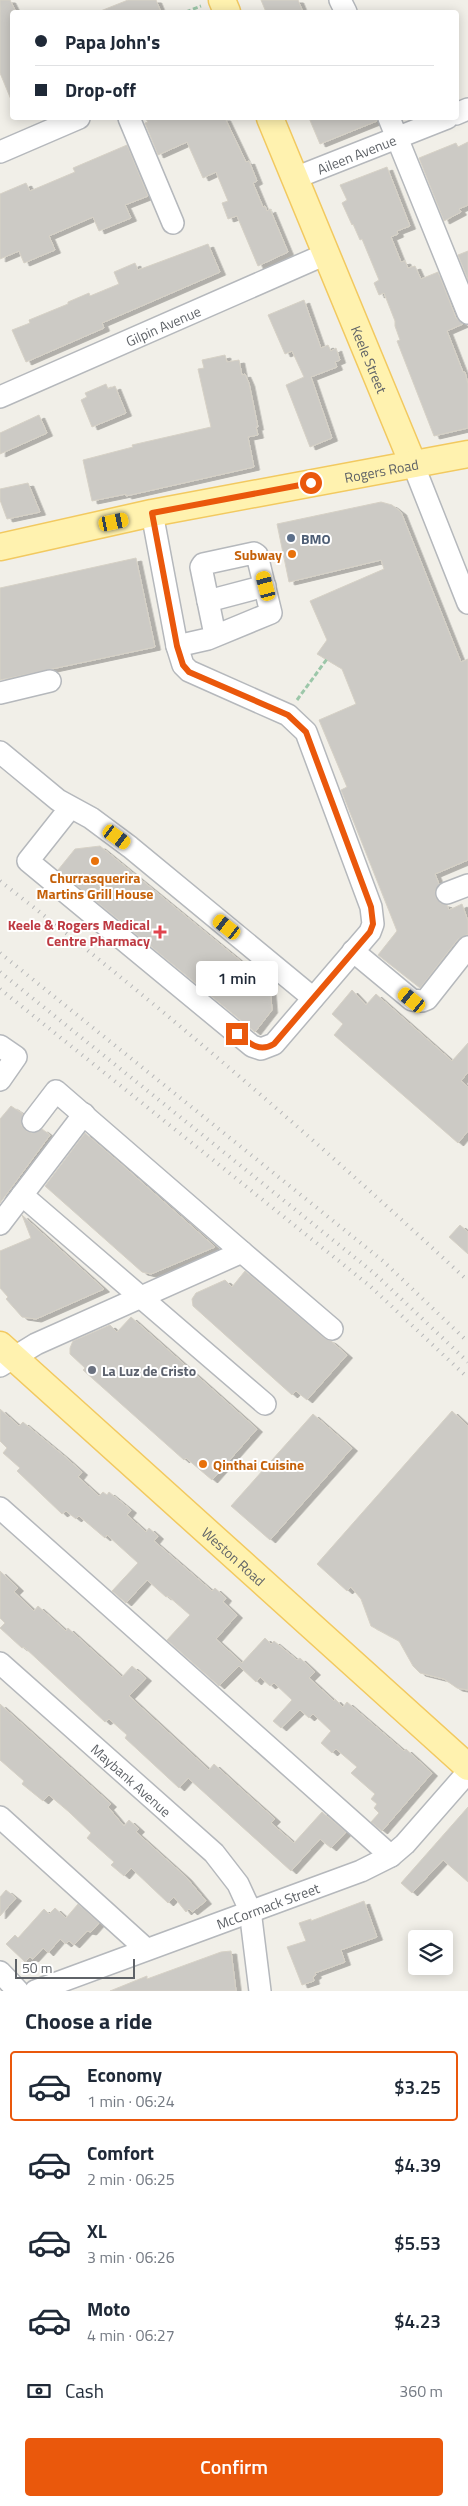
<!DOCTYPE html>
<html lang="en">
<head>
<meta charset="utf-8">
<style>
  body { margin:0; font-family:"Titillium Web",sans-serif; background:#f6f6f7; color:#1f2937; height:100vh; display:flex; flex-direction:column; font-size:19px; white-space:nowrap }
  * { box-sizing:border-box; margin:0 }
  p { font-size:16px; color:#747a83 }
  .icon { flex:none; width:28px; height:28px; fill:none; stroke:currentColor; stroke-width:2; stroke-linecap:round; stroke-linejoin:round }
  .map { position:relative; height:1991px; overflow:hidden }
  .drawer { display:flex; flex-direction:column; background:#fff; flex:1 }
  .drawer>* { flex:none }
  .guide { position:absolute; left:10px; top:10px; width:449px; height:110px; border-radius:5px; box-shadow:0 2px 12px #0003; display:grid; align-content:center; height:110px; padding:0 25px; background:#fff }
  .tools { position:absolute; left:408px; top:1930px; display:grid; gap:10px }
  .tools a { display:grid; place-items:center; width:45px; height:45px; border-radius:5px; background:#fff; box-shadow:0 2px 12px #0003; font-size:25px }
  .scale { position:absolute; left:15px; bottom:12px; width:120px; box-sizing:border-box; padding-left:5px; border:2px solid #5f6368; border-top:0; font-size:14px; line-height:18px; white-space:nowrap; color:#5f6368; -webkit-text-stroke:4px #fff; paint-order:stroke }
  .end { position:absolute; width:22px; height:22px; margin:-11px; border:6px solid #ea580c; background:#fff; box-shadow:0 0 0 2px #fff }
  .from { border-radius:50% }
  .bubble { position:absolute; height:35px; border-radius:5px; background:#fff; box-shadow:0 2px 12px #0003; font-size:16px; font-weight:600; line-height:35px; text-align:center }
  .car { position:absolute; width:15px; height:30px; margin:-15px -8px; border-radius:6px; box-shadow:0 0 4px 1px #0007; background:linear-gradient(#f5c518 24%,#345 0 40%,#f5c518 0 76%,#345 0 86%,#f5c518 0) }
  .guide b { display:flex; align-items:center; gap:18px; height:48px; font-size:19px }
  .guide b+b { border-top:1px solid #e0e1e3 }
  .guide i { width:12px; height:12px; background:#1f2937 }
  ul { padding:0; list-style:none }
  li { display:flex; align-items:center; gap:15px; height:70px; margin:0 10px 8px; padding:0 15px; border:2px solid transparent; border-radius:5px }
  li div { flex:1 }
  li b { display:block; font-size:19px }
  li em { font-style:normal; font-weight:600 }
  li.on { border-color:#ea580c }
  li>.icon { width:45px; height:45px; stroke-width:1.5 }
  h2 { padding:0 25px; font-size:22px; line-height:60px }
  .pay { display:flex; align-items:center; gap:12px; height:55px; padding:0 25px; font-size:19px }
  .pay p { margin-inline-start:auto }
  .action { display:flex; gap:10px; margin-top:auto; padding:10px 25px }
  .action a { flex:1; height:58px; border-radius:5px; background:#ea580c; color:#fff; font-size:20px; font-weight:600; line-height:58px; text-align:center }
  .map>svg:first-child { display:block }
  .building { fill:#cccac5; stroke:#d6d1c6; filter:url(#shadow) }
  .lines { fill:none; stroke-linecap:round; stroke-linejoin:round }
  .minor-casing { stroke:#b5b8bc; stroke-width:24 }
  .major-casing { stroke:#f2c960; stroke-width:29 }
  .path { stroke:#9cc7a9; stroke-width:3; stroke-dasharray:5 2.5; stroke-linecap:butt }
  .minor { stroke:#fff; stroke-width:21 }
  .major { stroke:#fff2af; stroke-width:26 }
  .rail { stroke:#b6b7b8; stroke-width:4; stroke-dasharray:1 6; stroke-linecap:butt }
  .route { stroke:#ea580c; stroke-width:6 }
  .service-dot { fill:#5c6f8a; stroke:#fff; stroke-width:2 }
  .food-dot { fill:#e8710a; stroke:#fff; stroke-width:2 }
  .health-dot { fill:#e0444e; stroke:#fff; stroke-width:2 }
  .worship-dot { fill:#6b7280; stroke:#fff; stroke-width:2 }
  .labels { text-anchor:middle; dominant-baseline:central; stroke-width:4; stroke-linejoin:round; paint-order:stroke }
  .street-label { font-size:14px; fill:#5f6368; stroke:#fff }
  .service-label { font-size:14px; font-weight:bold; fill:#4e5e75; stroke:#fff; text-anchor:start }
  .food-label { font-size:14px; font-weight:bold; fill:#c56008; stroke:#fff; text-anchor:end }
  .health-label { font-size:14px; font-weight:bold; fill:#be3a42; stroke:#fff; text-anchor:end }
  .worship-label { font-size:14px; font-weight:bold; fill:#5b616d; stroke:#fff; text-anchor:start }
</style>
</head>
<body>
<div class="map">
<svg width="468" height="1991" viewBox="0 0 468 1991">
  <defs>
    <filter id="shadow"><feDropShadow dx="5.5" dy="3" stdDeviation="0" flood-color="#0004"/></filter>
  </defs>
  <rect width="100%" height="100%" fill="#f1efe8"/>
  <path class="building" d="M0,0H10L16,12H12V102L0,73Z
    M128,0H156L161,12H98Z
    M261,0H298L303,12H266Z
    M145,118H225L246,162L249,161L257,181L253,183L263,207L265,206L267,211L270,209L288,252L258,266L237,216L228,219L222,203L228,201L216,172L203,178L187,142L158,155L145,123L148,122Z
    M309,118H377V121L320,144Z
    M468,142V205L459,209L461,212L444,221L419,158L456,143L458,147Z
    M127,145L148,196L125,205L131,218L99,231L93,217L49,236L55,250L24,263L19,251L0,259V194L26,183L30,191L75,172L73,168Z
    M387,167L410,226L397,231L398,234L391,237L401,262L405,261L408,268L415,266L421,279L438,272L456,318L463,324L447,331L463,372H465L468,384V428L434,436L397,341L400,340L395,326V321L384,293L379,295L374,283L379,280L362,239L360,240L353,224L352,225L342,203L347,200L340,185Z
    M208,244L220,272L123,314L102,323L104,328L26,362L12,330L30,323L29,320L68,304V302L89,293L90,296L119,284L114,272L135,263L138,270Z
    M468,251V280L458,255Z
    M304,300L321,348L328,345L331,351L336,348L340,360L335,362L337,367L311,377L332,438L310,447L286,385L304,377L292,351L285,354L268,315Z
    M225,355L227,362L239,360L242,375L245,374L249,383L258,427H256L258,435L248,437L254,467L126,496V494L92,501L83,460L133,447L132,445L211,427L198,369L204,368L202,360Z
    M106,384L108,389L115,386L126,413L92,427L81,400L87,397L85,393Z
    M39,415L47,433L0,454V433Z
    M28,483L40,512L7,519L0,500V489Z
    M381,502L392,505L401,512L461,662L468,659V860L435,874L439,884L435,891L436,898L440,903L447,905L449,910L462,904L468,921V934L458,939L420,988L378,955L397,931L341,790L347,787L319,720L356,704L342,669L317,654L327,640L310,601L384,569L381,560L289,582L277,524Z
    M136,558L155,647L0,680V588Z
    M100,846L270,985L272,1010L255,1032L58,870L75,849Z
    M352,990L366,1005L376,994L452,1061L468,1043V1072L461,1081L468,1087V1131L458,1143L334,1035L343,1024L332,1014Z
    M11,1106L23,1114L21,1125L26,1131L32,1133L42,1129L50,1135L0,1203V1119Z
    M85,1133L121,1164L215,1247L151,1274L142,1272L45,1186Z
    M22,1215L104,1289L36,1319L22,1317L6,1299L8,1297L0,1288V1251L31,1238Z
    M460,1225L468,1232V1254L449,1237Z
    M245,1271L324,1338L331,1341L347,1355L307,1400L296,1391L292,1395L193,1306L192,1299L196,1293L225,1280L232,1287Z
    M131,1317L257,1429L212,1480L186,1458L184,1460L83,1370L85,1368L70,1354V1348L73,1341L110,1325L117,1332Z
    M0,1409L19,1426L23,1422L64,1456L82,1472L78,1477L99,1496L103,1492L107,1495L109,1492L131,1510L127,1515L146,1532L149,1528L158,1536L154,1541L212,1591L215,1588L226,1598L223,1602L237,1615L216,1639L242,1663L265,1638L271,1644L274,1641L297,1660L300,1658L315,1672L309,1678L334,1701L335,1699L343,1707L347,1702L404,1751L406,1749L432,1773L382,1831L371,1822L379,1813L374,1808L377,1804L371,1799L375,1794L351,1773L357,1767L336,1749L332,1753L321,1743L331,1731L313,1714L309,1718L300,1710L281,1728L273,1721L292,1700L274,1683L270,1686L260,1677L256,1682L239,1666L219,1686L167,1640L190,1615L168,1596L166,1597L147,1580L126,1603L112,1591L138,1563L107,1535L105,1538L79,1516L76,1519L66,1511L62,1514L17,1471L20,1468L3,1453L7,1448L0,1441Z
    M452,1411L468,1426V1690L457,1688L444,1679L420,1673L413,1666L399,1641L371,1626L361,1599L351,1587L347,1591L317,1564Z
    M313,1414L352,1448L270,1540L231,1506Z
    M0,1571L18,1588L14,1592L34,1611L38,1606L66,1631L68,1628L122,1677L132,1666L146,1678L129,1696L209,1770L214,1764L238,1786L275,1819L271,1823L294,1843L322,1812L346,1832L331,1848L320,1839L291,1871L188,1778L179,1788L138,1750L125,1738L127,1735L109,1719L105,1722L24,1647L22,1648L0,1628L5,1623L0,1618Z
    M0,1704L111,1804L108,1807L124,1826L129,1820L139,1829L136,1832L186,1877L206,1901L192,1912L189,1909L186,1912L174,1897L168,1903L131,1868L124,1876L111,1865L114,1862L87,1838L91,1833L69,1812L49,1795L43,1801L22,1784L24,1781L0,1760Z
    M468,1807V1882L443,1860L412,1893L401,1883Z
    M6,1890L16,1898L0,1916V1897Z
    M364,1901L377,1937L341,1950L345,1962L315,1973L316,1975L313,1977L314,1981L302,1985L287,1947L306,1941L299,1923L311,1919V1921Z
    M78,1904L99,1923L91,1932L87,1931L74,1945L69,1941L66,1944L60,1939L48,1953L43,1948L33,1959L30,1957L25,1962L6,1944L15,1935L18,1938L44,1909L49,1914L55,1908L66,1918Z
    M231,1951L236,1991H110L147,1976V1979L221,1952Z"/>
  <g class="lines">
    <defs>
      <g id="minor">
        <path d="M340,0L346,12"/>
        <path d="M456,114L468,109"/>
        <path d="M129,118L173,223"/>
        <path d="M389,118L468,313"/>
        <path d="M0,152L79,118"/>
        <path id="s1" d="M295,178L447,118"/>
        <path id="s2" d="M0,397L326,254"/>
        <path d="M413,464L468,603"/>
        <path d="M208,601L265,586"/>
        <path d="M177,646L208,639L271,613L257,555L254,553L203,564L201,567L215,635"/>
        <path d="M0,693L50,681"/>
        <path d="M0,752L58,800L91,818L130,847L313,998"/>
        <path d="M70,808L28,861L252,1046L261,1049L274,1044L370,932L373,924L371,907L306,732L288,715L189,671L183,665L177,646L152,513"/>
        <path d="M447,893L468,885"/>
        <path d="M353,951L412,1000L422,1001L427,999L468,947"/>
        <path d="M0,1046L16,1057L0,1080"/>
        <path d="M33,1121L56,1091L242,1252"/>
        <path d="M22,1195L265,1404"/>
        <path d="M0,1224L84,1114"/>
        <path d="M0,1366L36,1344L242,1252L332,1329"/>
        <path d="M0,1508L391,1856"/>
        <path id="s3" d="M0,1663L214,1853L238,1884L250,1910L260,1991"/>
        <path d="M0,1817L146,1949"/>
        <path d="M0,1972L18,1991"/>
        <path id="s4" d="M35,1991L361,1871L391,1856L405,1844L468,1772"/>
      </g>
      <g id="major">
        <path d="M222,0L227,12"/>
        <path id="s5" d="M270,118L413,464"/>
        <path id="s6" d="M0,547L152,513L468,454"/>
        <path id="s7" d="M0,1345L468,1767"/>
      </g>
    </defs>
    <use href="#minor" class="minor-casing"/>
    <use href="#major" class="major-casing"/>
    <path class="path" d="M186,12L201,6
      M297,700L327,659"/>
    <use href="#minor" class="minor"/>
    <use href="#major" class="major"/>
    <path class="rail" d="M0,881C162,1007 318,1141 468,1281
      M0,953L383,1261L468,1342
      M0,972L374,1273L468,1362
      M0,989L370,1286L468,1378"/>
  </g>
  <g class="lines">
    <path class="route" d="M237,1034C249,1043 259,1053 274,1044L370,932L373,924L371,907L306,732L288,715L189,672L183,665L177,646L152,513L311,483"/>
  </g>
  <circle class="service-dot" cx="291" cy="538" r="5"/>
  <g class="food-dot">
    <circle cx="292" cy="554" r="5"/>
    <circle cx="95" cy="861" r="5"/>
    <circle cx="203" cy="1464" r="5"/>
  </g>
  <path class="health-dot" d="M157.5 924.5h5v5h5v5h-5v5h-5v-5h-5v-5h5z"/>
  <circle class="worship-dot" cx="92" cy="1370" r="5"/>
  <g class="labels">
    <g class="street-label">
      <text stroke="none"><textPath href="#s1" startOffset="66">Aileen Avenue</textPath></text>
      <text stroke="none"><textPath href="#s2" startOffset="178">Gilpin Avenue</textPath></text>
      <text stroke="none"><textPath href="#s5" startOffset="261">Keele Street</textPath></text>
      <text stroke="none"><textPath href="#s6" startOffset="389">Rogers Road</textPath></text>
      <text stroke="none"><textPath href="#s7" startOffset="315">Weston Road</textPath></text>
      <text stroke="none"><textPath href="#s3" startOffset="176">Maybank Avenue</textPath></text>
      <text stroke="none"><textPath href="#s4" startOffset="248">McCormack Street</textPath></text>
    </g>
    <g class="service-label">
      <text x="301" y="538">BMO</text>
    </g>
    <g class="food-label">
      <text x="282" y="554">Subway</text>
      <text x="95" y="877" text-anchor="middle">Churrasquerira<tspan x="95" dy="16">Martins Grill House</tspan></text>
      <text x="213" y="1464" text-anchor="start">Qinthai Cuisine</text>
    </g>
    <g class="health-label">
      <text x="150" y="924">Keele &amp; Rogers Medical<tspan x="150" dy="16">Centre Pharmacy</tspan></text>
    </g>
    <g class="worship-label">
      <text x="102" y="1370">La Luz de Cristo</text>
    </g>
  </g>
</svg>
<div class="tools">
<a><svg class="icon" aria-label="layers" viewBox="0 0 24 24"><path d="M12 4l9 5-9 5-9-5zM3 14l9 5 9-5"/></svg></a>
</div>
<div class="scale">50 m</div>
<i class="end from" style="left:311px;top:483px"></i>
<i class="end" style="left:237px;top:1034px"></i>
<div class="bubble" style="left:196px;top:961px;width:82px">1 min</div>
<i class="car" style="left:114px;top:522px;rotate:78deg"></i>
<i class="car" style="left:266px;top:586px;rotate:345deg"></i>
<i class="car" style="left:117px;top:837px;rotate:126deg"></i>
<i class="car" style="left:227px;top:927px;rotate:308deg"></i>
<i class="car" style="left:412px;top:1000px;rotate:309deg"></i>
<div class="guide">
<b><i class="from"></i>Papa John's</b>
<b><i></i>Drop-off</b>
</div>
</div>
<section class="drawer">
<h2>Choose a ride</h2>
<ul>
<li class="on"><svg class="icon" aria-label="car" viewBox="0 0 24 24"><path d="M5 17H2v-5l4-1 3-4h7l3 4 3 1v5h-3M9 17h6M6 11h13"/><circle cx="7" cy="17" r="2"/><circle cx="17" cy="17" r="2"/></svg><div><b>Economy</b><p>1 min · 06:24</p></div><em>$3.25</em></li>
<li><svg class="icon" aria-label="car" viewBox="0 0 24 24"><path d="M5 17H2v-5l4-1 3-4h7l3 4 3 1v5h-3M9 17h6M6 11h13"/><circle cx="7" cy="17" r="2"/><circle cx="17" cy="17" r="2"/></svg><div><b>Comfort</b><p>2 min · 06:25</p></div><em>$4.39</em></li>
<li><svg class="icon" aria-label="car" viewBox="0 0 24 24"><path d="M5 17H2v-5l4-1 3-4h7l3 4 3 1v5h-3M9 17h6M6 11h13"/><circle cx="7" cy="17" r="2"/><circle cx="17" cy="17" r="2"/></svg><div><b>XL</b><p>3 min · 06:26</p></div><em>$5.53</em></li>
<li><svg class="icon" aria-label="car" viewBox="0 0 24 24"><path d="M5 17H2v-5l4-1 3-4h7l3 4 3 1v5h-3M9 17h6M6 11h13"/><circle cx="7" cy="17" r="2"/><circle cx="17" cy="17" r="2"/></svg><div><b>Moto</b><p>4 min · 06:27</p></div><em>$4.23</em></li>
</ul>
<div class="pay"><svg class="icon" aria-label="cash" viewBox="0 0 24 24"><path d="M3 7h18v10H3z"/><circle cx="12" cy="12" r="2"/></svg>Cash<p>360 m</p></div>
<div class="action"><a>Confirm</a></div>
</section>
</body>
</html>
